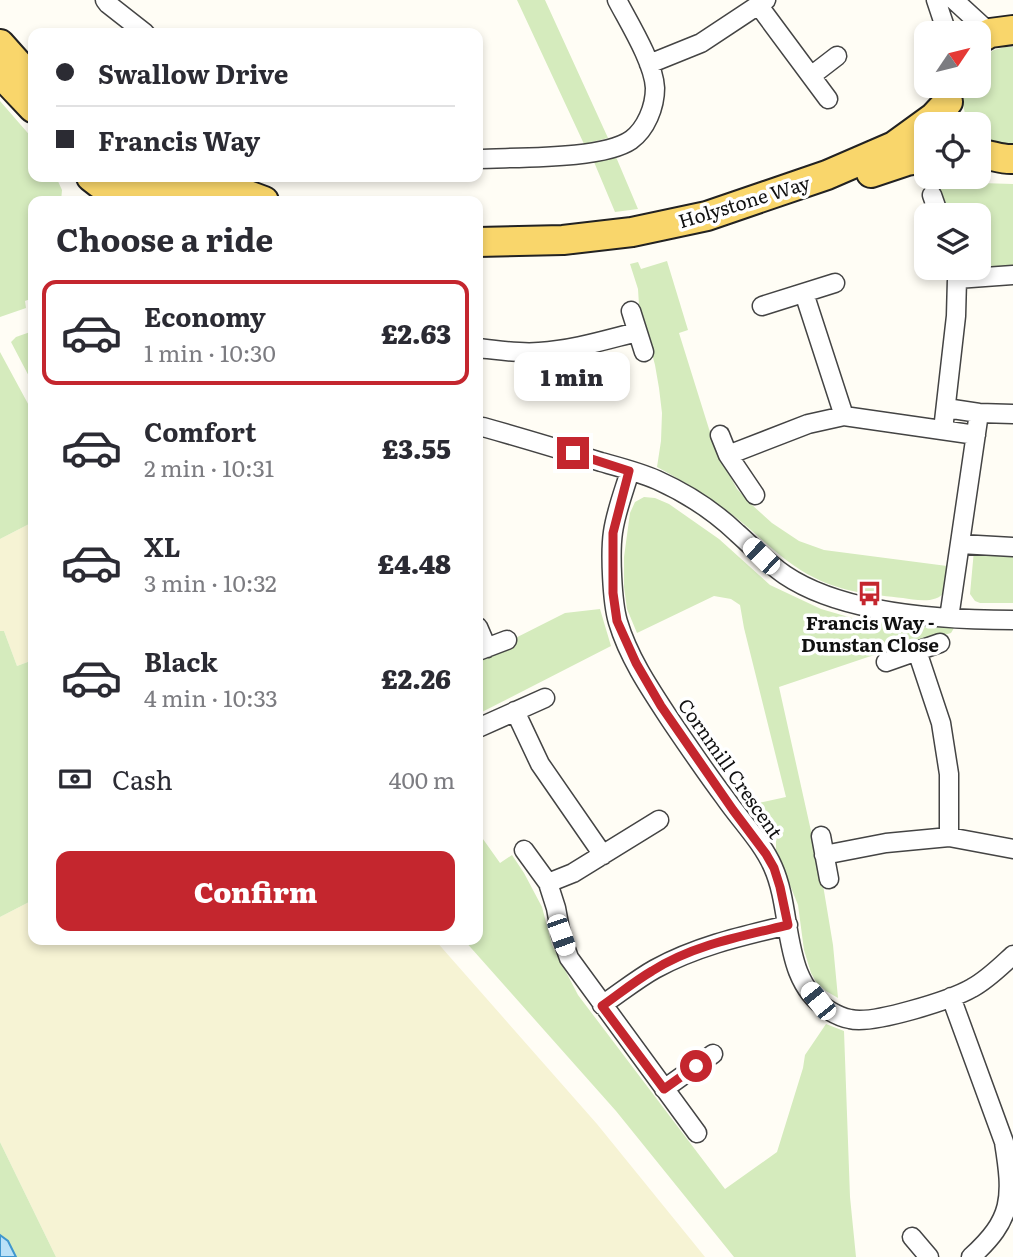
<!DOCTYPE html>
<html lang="en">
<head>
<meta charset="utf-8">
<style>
  body { margin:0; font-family:Literata,serif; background:#f7f7f7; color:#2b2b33; height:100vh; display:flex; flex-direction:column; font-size:26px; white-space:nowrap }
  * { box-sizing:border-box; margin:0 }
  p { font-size:23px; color:#7c7c81 }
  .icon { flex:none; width:38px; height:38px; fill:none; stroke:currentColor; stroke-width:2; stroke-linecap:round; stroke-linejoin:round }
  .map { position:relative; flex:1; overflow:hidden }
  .drawer { position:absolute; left:28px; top:196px; width:455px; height:749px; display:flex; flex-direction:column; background:#fff; border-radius:14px; box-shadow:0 4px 10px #0003 }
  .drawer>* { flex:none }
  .top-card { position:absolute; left:28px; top:28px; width:455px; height:154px; border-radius:14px; box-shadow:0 4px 10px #0003; display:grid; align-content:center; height:154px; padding:0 28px; background:#fff }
  .needle { width:46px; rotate:55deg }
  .buttons { position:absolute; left:914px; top:21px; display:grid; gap:14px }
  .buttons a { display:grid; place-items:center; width:77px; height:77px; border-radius:14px; background:#fff; box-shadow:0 4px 10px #0003; font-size:35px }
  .end { position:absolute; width:32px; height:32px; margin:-16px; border:9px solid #c4262e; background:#fff; box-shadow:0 0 0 4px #fff }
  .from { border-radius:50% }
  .bubble { position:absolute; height:49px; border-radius:14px; background:#fff; box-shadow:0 4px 10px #0003; font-size:23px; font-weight:800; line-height:49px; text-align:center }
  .car { position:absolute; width:21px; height:42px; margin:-21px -10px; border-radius:9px; box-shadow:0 0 5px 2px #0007; background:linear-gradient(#fff 24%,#345 0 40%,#fff 0 76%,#345 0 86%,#fff 0) }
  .top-card b { display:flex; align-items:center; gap:24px; height:66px; font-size:26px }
  .top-card b+b { border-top:2px solid #e1e1e2 }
  .top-card i { width:18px; height:18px; background:#2b2b33 }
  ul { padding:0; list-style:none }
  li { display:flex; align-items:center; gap:21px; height:105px; margin:0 14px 10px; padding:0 14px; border:4px solid transparent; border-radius:14px }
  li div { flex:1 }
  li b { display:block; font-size:26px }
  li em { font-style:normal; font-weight:800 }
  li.current { border-color:#c4262e }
  li>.icon { width:63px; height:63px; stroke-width:1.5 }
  h2 { padding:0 28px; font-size:32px; line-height:84px }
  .pay { display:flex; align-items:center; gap:18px; height:77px; padding:0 28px; font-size:26px }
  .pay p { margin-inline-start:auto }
  .cta { display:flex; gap:14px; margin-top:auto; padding:14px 28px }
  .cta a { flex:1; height:80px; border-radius:14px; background:#c4262e; color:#fff; font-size:28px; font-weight:800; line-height:80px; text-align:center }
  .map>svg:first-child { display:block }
  .farmland { fill:#f6f3d4 }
  .green { fill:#d5ebbd }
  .water { fill:#b9e0f7; stroke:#3f96cf; stroke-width:2 }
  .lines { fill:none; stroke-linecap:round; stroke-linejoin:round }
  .minor-casing { stroke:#444; stroke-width:21 }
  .primary-casing { stroke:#222; stroke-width:32 }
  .minor { stroke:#fff; stroke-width:18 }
  .primary { stroke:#f9d66b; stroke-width:28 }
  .route { stroke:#c4262e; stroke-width:9 }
  .labels { text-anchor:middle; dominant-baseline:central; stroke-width:7; stroke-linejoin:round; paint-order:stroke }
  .street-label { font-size:19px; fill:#111; stroke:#fff }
  .poi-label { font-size:19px; font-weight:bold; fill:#111; stroke:#fff }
</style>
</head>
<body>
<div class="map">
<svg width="1013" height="1257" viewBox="0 0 1013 1257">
  <rect width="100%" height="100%" fill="#fffdf5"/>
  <path class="farmland" d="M33,522V660L17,666L4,631H0V539Z
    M33,900V940H435L597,1124L705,1257H56L0,1142V917Z"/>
  <path class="green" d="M517,0H545L608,138L584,144Z
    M1005,47H1013V148C1000,145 989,143 978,134V124H970C963,112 961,100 964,86H978V60L994,50Z
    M0,101L33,139V177H56L62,190L61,201H33V298L25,301L26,308L0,317Z
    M616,157L638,209L615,212L594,162Z
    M949,182L1013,184V269L978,267V215H946L936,183Z
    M667,261L688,330L679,333L709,429L720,458L737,489L751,504L772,523L799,541L824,550L947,566C946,573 948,586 944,592C937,604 915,600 903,598C874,595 842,592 815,578C784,563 761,537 734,516C710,497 683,481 657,467L661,441L662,413L659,388L655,365L639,305L638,289L630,264L638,262L641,269Z
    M33,331V384L11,342L16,337Z
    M0,352L33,413V522L0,539Z
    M644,497L655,498L669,504L719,539L770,585L821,609L859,620L954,628L951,633L868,657L779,687L823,885L833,945L838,998L826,991L816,982L811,973L804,950L798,905L776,850V838L760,812L745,806L786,797L744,628L740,605L731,599L714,596L637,633L627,609L624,587V557L630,513L635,502Z
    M974,550L1013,551V603H980L975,601L970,594Z
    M600,609L611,646L478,714V657L565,613Z
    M0,631H4L17,666L33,660V900L0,917Z
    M478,832L500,863L512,855L524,873L542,907L552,945L578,995L725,1189L777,1152L803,1068L805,1055L826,1024L844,1031L850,1197L856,1257H734L616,1111L464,940H478Z
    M0,1142L56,1257H0Z"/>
  <path class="water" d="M0,1235L8,1241L16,1257H0Z"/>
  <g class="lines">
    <defs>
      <path id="minor" d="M105,0L108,4L145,33
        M936,0L947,33
        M954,0L990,33
        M759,6L828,99
        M649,64L701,43L766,0
        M811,76L837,56
        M478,159C515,157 602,160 631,140C646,129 655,107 655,88C654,63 629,23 617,0
        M932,195L939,215
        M957,279L1013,275
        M804,293L844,416
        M762,306L835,283
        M631,311L644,352
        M478,348C498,350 519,354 539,352C573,350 605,340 637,332
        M946,408L979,413L1013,414
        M478,428L483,427C522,438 562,450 601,462C619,467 639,472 657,480C686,493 714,511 737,533C753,547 767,563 785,575C843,614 944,620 1013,620
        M943,430L956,316L957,279L954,268
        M720,435L728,455L755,495
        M728,455L808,424L844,416L976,435
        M630,471C624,491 616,511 613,532C610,552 612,602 618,622C629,659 652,692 673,724C690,749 707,774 725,798C741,821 762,842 773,867C794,914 780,980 830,1011C835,1014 844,1018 850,1019C872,1025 951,1000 972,988C987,980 1000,967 1013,955
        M960,544L1013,547
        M949,618L979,413
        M478,627L487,648
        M478,651L507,640
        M917,651L941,723L949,774V837
        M886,662L940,643
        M515,711L540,764L603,855
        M478,728L545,698
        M821,836L829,879
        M524,850L548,883L556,908L561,935L569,958L697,1133
        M824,855L886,843L949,837L1013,849
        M548,883L573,873L659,820
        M951,997L1004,1142C1013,1198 1013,1219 971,1257
        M602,1005C620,993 637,979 655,969C697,946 742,936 788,925
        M664,1089L713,1054
        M912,1237L929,1257"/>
      <path id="primary" d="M978,40L990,33L1013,30
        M0,44L33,81
        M0,73L33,108
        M978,154C990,154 1001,160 1013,159
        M871,173L907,161L926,158
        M91,177L100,184L106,186L179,185L227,201
        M210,181L264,201
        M478,242L563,240L632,232L707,216L827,175L894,146L934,117L948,102"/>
    </defs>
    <use href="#minor" class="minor-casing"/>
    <use href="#primary" class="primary-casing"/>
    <use href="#minor" class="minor"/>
    <use href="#primary" class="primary"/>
  </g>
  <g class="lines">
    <path class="route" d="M573,453L629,471L613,533V593L617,621L636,663L661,706L733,810L766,854L774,868L780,887L788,925C742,936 693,945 652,971C635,981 619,994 602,1006L664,1089L696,1066"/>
  </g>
  <defs>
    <symbol id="bus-bare" viewBox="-9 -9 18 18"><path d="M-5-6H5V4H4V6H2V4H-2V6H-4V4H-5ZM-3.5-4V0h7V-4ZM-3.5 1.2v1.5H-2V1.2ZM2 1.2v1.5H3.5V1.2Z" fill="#c4262e" stroke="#fff" stroke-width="2.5" paint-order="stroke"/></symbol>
  </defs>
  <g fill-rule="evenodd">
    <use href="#bus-bare" x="852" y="576" width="35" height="35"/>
  </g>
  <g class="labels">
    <g class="street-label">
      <text transform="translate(744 201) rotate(-17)">Holystone Way</text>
      <text transform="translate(731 768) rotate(55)">Cornmill Crescent</text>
    </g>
    <g class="poi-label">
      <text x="870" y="622">Francis Way -<tspan x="870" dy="22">Dunstan Close</tspan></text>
    </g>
  </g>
</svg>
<div class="buttons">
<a><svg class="needle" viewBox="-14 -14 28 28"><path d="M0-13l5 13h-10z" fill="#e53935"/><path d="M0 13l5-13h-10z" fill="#7c7c81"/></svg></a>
<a><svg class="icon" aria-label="locate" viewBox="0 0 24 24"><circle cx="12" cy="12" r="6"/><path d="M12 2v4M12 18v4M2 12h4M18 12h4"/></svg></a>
<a><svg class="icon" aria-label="layers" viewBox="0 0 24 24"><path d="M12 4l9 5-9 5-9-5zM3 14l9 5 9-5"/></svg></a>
</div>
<i class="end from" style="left:696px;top:1066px"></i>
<i class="end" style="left:573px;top:453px"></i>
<div class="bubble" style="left:514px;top:352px;width:116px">1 min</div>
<i class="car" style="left:761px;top:556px;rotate:314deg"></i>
<i class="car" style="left:561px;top:935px;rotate:161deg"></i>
<i class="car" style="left:818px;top:1001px;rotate:321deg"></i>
<div class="top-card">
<b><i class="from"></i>Swallow Drive</b>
<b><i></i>Francis Way</b>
</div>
<section class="drawer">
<h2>Choose a ride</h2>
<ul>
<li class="current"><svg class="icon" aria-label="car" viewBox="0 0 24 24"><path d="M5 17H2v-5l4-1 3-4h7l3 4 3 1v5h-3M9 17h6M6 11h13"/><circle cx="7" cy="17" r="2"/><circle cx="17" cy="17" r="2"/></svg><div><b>Economy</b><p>1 min · 10:30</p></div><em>£2.63</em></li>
<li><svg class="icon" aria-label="car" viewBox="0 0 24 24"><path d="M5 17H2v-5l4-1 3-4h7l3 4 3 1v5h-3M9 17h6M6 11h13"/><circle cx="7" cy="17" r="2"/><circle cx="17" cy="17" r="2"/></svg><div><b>Comfort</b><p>2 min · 10:31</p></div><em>£3.55</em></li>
<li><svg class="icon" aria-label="car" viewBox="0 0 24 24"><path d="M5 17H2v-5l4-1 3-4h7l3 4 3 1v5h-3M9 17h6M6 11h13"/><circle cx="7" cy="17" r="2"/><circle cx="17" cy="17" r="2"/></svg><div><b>XL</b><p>3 min · 10:32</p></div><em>£4.48</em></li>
<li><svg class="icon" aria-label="car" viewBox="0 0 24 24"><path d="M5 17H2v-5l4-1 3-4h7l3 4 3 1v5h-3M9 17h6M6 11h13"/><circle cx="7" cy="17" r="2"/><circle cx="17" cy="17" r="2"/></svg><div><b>Black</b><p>4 min · 10:33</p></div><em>£2.26</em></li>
</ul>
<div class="pay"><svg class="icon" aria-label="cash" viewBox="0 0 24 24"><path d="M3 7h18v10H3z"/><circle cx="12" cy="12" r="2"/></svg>Cash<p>400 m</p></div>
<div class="cta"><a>Confirm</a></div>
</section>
</div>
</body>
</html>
